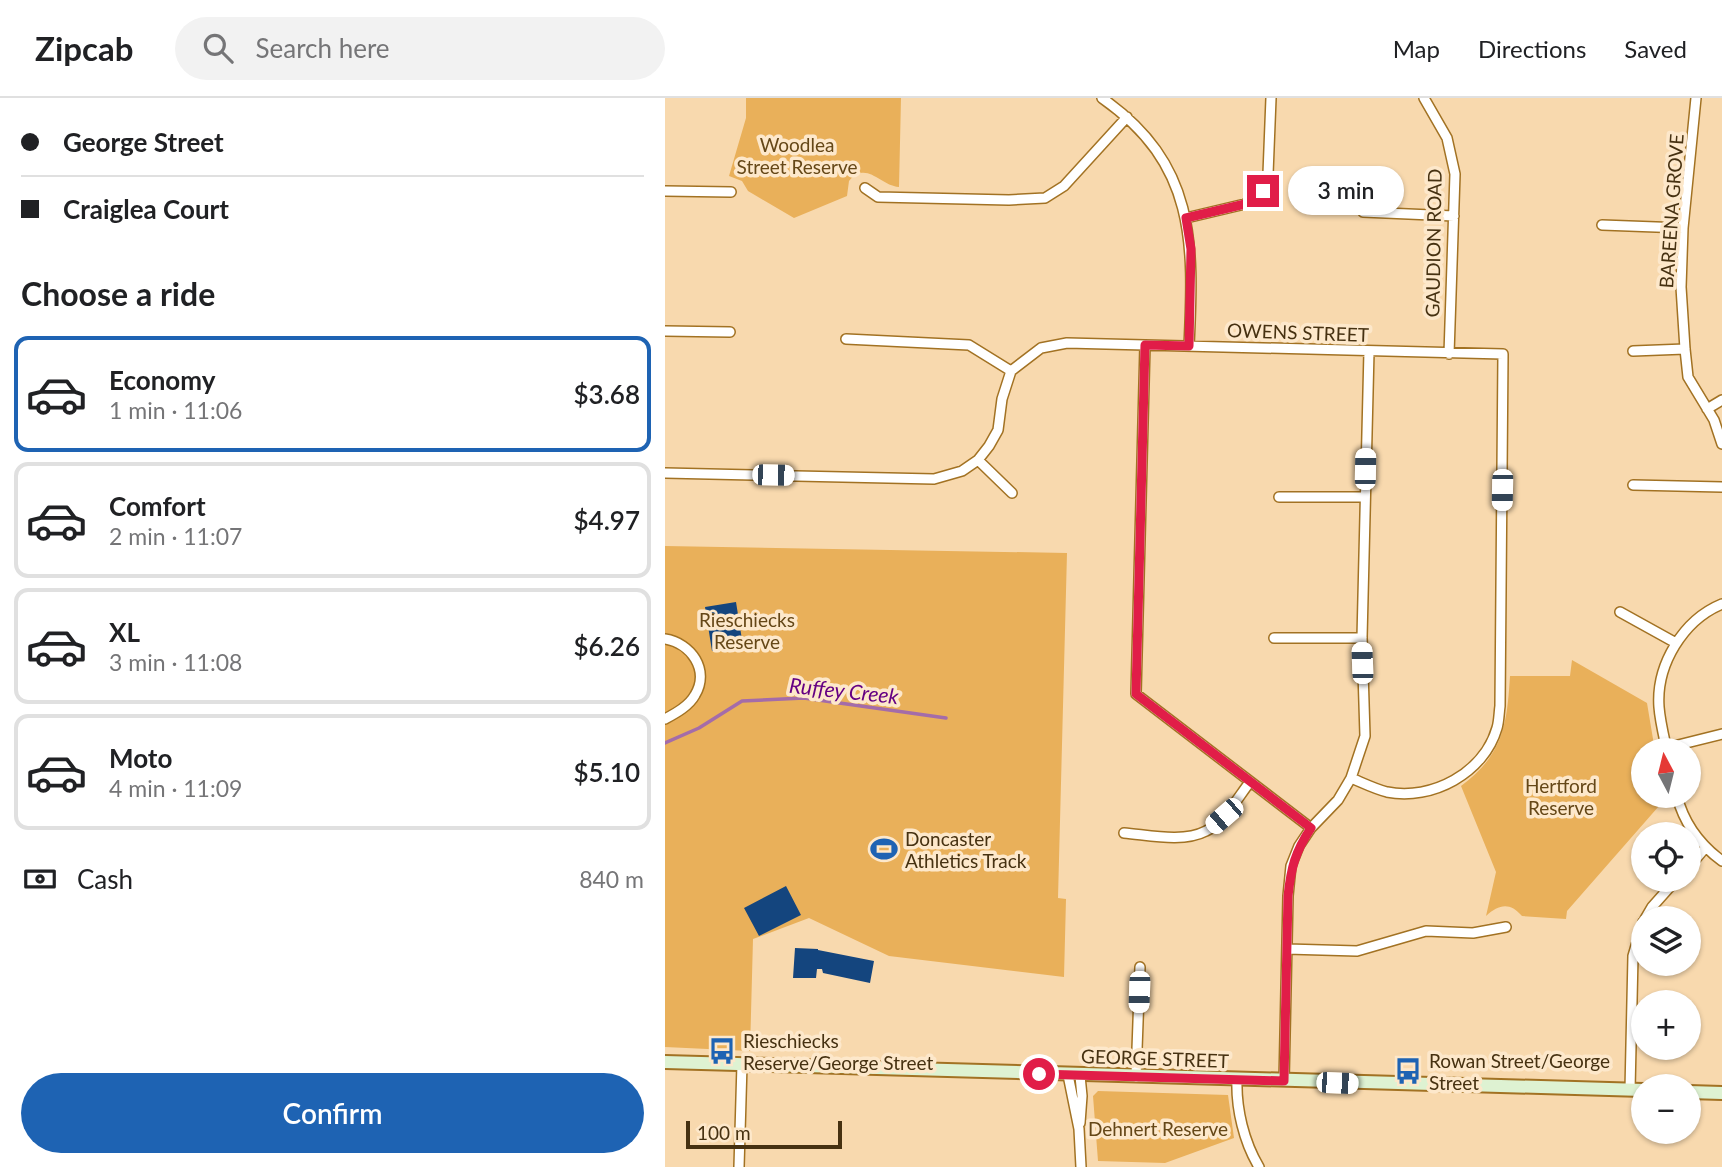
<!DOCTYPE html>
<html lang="en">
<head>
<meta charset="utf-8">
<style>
  body { margin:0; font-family:Lato,sans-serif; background:#f2f2f2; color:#202124; height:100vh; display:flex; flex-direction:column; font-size:26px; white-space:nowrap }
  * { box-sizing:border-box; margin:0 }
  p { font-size:23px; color:#757577 }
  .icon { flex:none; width:38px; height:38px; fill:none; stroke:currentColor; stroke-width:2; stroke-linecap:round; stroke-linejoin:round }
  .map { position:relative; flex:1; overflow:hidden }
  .panel { display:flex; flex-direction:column; background:#fff; width:665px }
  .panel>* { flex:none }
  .guide { display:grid; align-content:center; height:154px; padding:0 21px; background:#fff }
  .needle { width:46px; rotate:353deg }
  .tools { position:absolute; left:966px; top:640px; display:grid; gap:14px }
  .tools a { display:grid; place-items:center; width:70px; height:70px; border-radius:50%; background:#fff; box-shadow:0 2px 5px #0004; font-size:35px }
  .scale { position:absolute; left:21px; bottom:18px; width:156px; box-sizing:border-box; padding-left:7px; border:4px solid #463111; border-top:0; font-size:19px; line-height:24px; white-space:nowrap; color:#463111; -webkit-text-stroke:5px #fde8cb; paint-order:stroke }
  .end { position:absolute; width:32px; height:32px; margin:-16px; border:9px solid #e11d48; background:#fff; box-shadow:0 0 0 4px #fff }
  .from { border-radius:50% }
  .bubble { position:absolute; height:49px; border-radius:24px; background:#fff; box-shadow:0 2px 5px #0004; font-size:23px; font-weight:600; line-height:49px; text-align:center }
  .car { position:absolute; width:21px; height:42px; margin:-21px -10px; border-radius:9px; box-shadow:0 0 5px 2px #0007; background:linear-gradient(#fff 24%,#345 0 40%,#fff 0 76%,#345 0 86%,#fff 0) }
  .guide b { display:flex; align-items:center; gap:24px; height:66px; font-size:26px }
  .guide b+b { border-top:2px solid #e0e0e0 }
  .guide i { width:18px; height:18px; background:#202124 }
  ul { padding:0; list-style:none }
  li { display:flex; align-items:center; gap:21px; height:116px; margin:0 14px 10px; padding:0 7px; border:4px solid #e0e0e0; border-radius:14px }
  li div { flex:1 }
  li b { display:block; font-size:26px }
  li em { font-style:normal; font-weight:600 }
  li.current { border-color:#1e63b3 }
  li>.icon { width:63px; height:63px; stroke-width:1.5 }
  h2 { padding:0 21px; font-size:32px; line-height:84px }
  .pay { display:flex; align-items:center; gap:18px; height:77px; padding:0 21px; font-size:26px }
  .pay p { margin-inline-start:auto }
  .primary-button { display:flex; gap:14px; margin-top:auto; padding:14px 21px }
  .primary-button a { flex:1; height:80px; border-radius:42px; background:#1e63b3; color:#fff; font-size:28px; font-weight:600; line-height:80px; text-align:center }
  header { display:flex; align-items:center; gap:42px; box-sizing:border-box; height:98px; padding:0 35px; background:#fff; border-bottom:2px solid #e0e0e0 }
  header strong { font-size:33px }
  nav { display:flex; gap:38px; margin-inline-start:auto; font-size:24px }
  .search { width:490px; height:63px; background:#f2f2f2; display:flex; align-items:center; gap:18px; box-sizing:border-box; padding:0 24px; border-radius:38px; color:#757577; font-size:26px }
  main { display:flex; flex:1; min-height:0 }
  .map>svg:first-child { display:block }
  .green { fill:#e9b05a }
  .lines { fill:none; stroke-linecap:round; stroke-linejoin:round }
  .stream { stroke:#a46ca9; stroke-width:3.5 }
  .building { fill:#14457e }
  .minor-casing { stroke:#a27223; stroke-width:12 }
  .secondary-casing { stroke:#a27223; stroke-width:16 }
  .minor { stroke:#fff; stroke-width:9 }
  .secondary { stroke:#def2d2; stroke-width:12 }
  .route { stroke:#e11d48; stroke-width:9 }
  .labels { text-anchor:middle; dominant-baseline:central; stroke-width:7; stroke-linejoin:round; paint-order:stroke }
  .park-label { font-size:19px; fill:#654717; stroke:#fde8cb }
  .street-label { font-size:19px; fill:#463111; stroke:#fde8cb }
  .poi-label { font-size:19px; fill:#463111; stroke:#fde8cb; text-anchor:start }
  .water-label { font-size:21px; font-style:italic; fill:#650083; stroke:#fde8cb }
</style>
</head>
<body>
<header>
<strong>Zipcab</strong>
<div class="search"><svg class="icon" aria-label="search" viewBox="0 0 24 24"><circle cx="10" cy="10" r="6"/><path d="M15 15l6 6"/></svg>Search here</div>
<nav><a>Map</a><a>Directions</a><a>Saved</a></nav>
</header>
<main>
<section class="panel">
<div class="guide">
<b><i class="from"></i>George Street</b>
<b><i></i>Craiglea Court</b>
</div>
<h2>Choose a ride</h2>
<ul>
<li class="current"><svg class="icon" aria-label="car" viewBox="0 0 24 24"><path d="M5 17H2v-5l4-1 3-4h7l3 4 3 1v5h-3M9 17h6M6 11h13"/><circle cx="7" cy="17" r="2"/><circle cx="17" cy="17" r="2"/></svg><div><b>Economy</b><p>1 min · 11:06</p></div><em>$3.68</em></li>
<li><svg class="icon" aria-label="car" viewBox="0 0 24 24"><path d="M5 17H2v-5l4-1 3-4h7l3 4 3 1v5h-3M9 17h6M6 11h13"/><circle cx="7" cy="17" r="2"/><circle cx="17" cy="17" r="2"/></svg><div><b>Comfort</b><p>2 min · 11:07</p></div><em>$4.97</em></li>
<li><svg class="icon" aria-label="car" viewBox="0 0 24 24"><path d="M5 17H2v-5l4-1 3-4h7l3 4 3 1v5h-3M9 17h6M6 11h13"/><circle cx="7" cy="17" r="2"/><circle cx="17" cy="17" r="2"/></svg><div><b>XL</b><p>3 min · 11:08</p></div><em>$6.26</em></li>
<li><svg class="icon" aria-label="car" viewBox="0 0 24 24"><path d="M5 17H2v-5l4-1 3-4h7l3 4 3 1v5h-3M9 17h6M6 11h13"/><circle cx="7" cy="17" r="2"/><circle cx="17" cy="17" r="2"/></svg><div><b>Moto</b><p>4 min · 11:09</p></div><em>$5.10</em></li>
</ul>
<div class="pay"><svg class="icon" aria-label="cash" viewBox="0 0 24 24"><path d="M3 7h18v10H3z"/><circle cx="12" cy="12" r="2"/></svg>Cash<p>840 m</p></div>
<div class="primary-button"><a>Confirm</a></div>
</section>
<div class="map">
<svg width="1057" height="1069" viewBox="0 0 1057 1069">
  <rect width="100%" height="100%" fill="#f8d9ae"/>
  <path class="green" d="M81,0H236L234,89C215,88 202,62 184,83L182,98L129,120L83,93L77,83L64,78L81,20Z
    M0,448L402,455L393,800L401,801L399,879L224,858L144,820L88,841L85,953L0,949Z
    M907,562L982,605L990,653H978V698L1001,700L902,813L901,821L857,818C845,804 834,806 821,818L831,774L796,688C838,657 842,627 845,578H905Z
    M433,993L563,997L569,1040L500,1065L433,1063L428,998Z"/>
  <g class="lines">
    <path class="stream" d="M0,645L34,630L77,603L139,600L281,620"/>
  </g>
  <path class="building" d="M71,504L78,548L47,553L40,509Z
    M121,788L136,817L94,838L79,810Z
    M130,850L153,851V852L209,863L205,885L158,875L157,871H152L151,880H128Z"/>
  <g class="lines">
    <defs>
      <path id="minor" d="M437,0C531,66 529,144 524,248
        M759,0L782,40L790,76L784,256
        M1031,0L1018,130L1016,189L1020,251L1023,279L1049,322L1057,346
        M200,90L213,99L344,102L380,100L399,88L462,19
        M0,93L66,94
        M698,114L789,118
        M521,120L580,106L598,93L603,76L606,0
        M937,127L1018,130
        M0,233L65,234
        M181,241L304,247L346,273
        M480,247L471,596L646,730
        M968,253L1020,251
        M1042,311L1057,302
        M313,362L347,395
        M0,375L269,381L297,373L313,362L324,348L333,332L337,301L346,273L376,250L402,245L838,256L835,608C834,615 834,624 832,630C819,675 767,703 722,694C710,691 698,685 686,680
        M968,387L1057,389
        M614,399H699
        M955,514L1011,545
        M609,540H697
        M0,541C26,545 45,572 30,597C24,608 11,615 0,621
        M1001,650L1057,636
        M1002,653C999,639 995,623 994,609C991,567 1018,522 1057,506
        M1012,698C1019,726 1034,746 1057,763
        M459,735C484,737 518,745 541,733C560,724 573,699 585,684
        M1024,769L1040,750
        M980,821L987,809L1011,782
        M622,851L692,853L761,833L808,835L841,829
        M403,977L414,1031L416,1069
        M471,979L475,869
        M572,982C571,1011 579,1044 594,1069
        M619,983L623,798L626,768L634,748L646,730L673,702L686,680L700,638L697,540L704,253
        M965,992L968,858L978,824
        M415,1025L417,998L415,978
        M74,1069L77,966"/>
      <path id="secondary" d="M0,964L978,992
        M1024,994L1057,995"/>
    </defs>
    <use href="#minor" class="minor-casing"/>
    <use href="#secondary" class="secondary-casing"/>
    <use href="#minor" class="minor"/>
    <use href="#secondary" class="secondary"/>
  </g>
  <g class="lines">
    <path class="route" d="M374,976L619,983L623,798C626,770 630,754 646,730L471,596L480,247L524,248L526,151L521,120L580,106L598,93"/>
  </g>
  <defs>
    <symbol id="stadium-bare" viewBox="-9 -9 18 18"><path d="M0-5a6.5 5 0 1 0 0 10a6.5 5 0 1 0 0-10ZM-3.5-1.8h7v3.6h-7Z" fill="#1e63b3" stroke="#fde8cb" stroke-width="2.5" paint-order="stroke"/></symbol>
    <symbol id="bus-bare" viewBox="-9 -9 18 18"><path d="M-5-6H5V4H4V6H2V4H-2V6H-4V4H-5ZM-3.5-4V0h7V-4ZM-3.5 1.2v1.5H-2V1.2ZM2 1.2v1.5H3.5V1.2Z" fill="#1e63b3" stroke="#fde8cb" stroke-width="2.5" paint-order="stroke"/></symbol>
  </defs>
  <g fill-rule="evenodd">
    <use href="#stadium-bare" x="200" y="732" width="38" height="38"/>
    <use href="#bus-bare" x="38" y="934" width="38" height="38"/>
    <use href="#bus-bare" x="724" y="954" width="38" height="38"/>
  </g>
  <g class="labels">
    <g class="park-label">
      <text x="132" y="46">Woodlea<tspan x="132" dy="22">Street Reserve</tspan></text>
      <text x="82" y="521">Rieschiecks<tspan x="82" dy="22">Reserve</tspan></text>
      <text x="896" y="687">Hertford<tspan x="896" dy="22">Reserve</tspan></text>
      <text x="493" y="1030">Dehnert Reserve</text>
    </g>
    <g class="street-label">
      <text transform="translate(1006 113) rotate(-86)">BAREENA GROVE</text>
      <text transform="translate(768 145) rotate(-89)">GAUDION ROAD</text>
      <text transform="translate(633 234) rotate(2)">OWENS STREET</text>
      <text transform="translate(490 960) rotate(2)">GEORGE STREET</text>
    </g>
    <g class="poi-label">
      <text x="240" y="740">Doncaster<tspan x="240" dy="22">Athletics Track</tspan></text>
      <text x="78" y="942">Rieschiecks<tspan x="78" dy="22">Reserve/George Street</tspan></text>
      <text x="764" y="962">Rowan Street/George<tspan x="764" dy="22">Street</tspan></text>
    </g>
    <g class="water-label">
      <text transform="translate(179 592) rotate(6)">Ruffey Creek</text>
    </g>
  </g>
</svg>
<div class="tools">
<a><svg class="needle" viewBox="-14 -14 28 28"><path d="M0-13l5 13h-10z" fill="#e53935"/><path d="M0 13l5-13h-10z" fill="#757577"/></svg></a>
<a><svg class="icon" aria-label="locate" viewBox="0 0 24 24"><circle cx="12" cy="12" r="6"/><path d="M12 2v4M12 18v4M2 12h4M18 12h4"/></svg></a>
<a><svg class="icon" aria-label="layers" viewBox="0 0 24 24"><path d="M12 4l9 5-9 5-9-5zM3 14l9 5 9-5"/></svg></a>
<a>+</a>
<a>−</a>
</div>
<div class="scale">100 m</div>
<i class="end from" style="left:374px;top:976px"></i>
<i class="end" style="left:598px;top:93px"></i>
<div class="bubble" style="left:623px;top:68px;width:116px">3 min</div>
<i class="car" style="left:700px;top:371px;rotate:1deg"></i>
<i class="car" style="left:108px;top:377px;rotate:91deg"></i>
<i class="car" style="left:837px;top:392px;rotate:181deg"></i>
<i class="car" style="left:697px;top:565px;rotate:358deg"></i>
<i class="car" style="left:559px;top:718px;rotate:229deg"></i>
<i class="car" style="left:474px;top:894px;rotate:182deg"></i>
<i class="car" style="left:672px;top:985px;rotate:92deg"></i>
</div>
</main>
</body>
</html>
